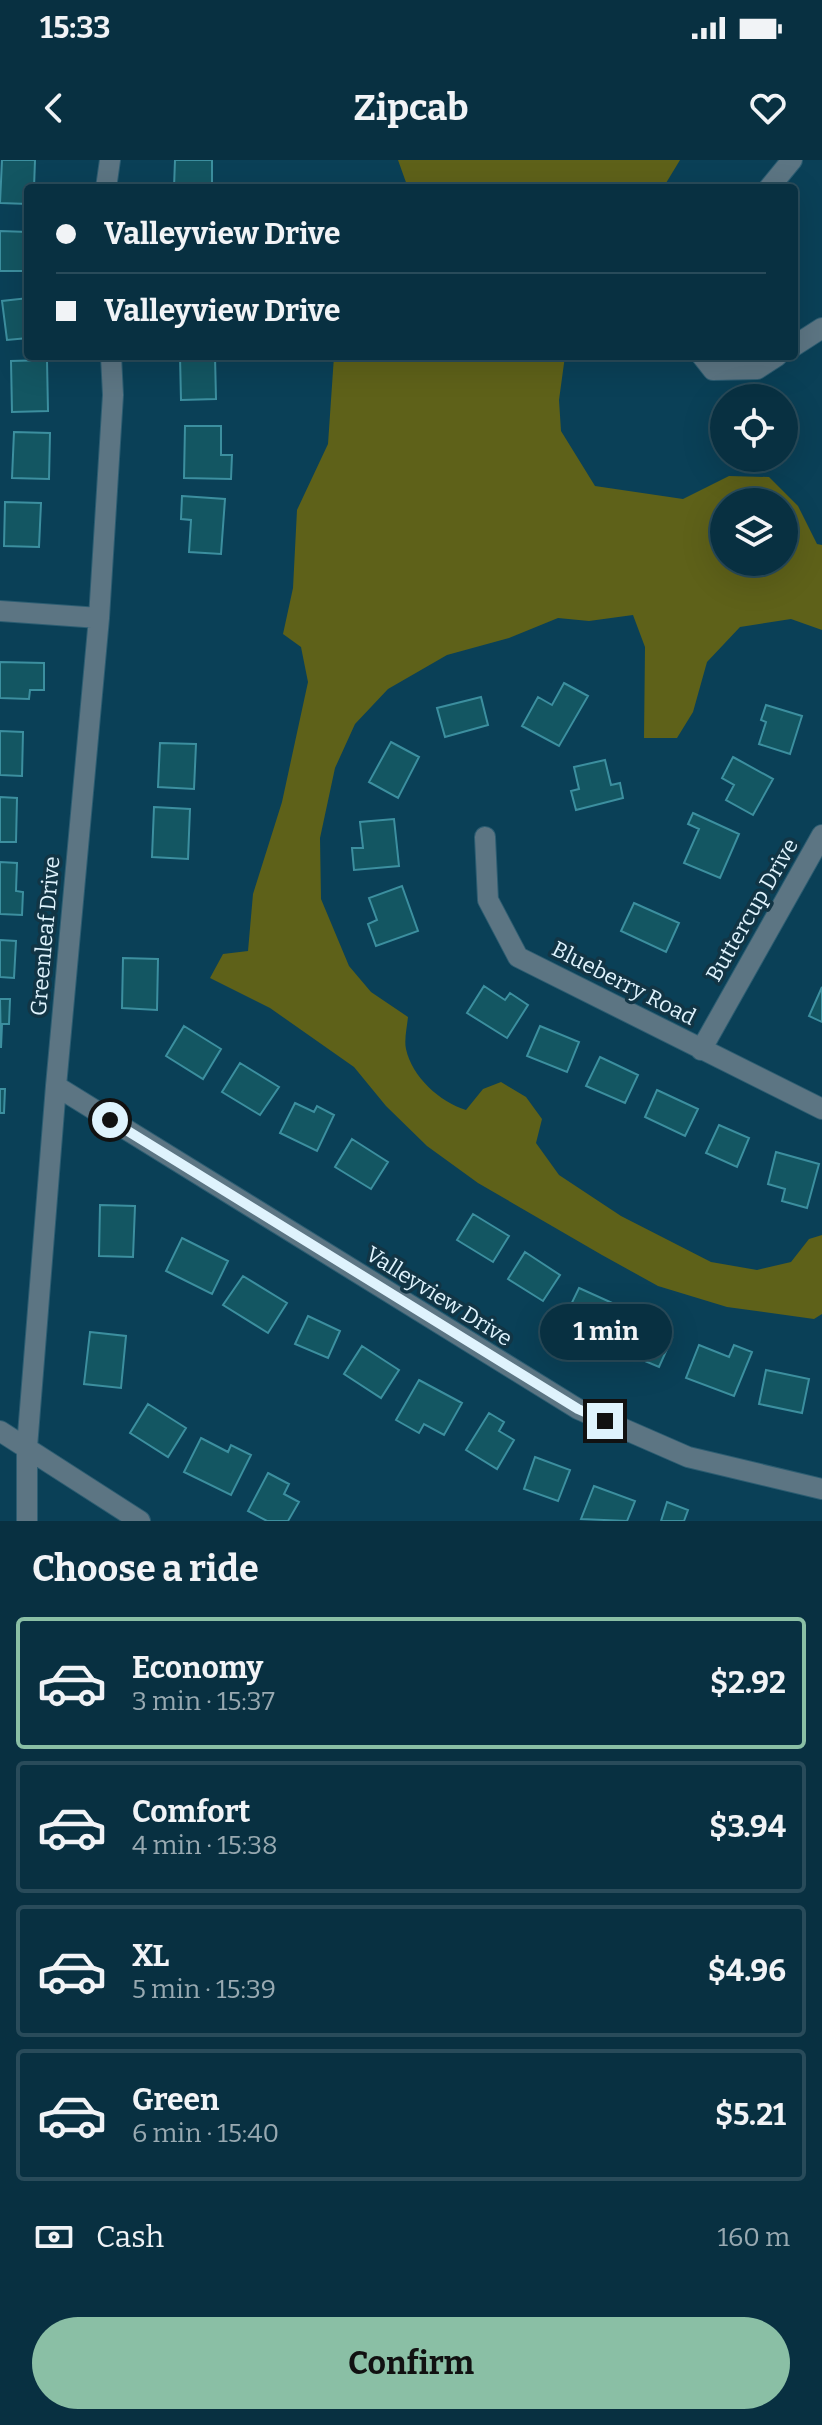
<!DOCTYPE html>
<html lang="en">
<head>
<meta charset="utf-8">
<style>
  body { margin:0; font-family:Bitter,serif; background:#113848; color:#f1f3f6; height:100vh; display:flex; flex-direction:column; font-size:30px; white-space:nowrap }
  * { box-sizing:border-box; margin:0 }
  p { font-size:26px; color:#98a9b1 }
  .icon { flex:none; width:44px; height:44px; fill:none; stroke:currentColor; stroke-width:2; stroke-linecap:round; stroke-linejoin:round }
  .map { position:relative; height:1361px; overflow:hidden }
  .drawer { display:flex; flex-direction:column; background:#083041; flex:1 }
  .drawer>* { flex:none }
  .banner { position:absolute; left:24px; top:24px; width:774px; height:176px; border-radius:8px; box-shadow:0 8px 32px #0002,0 0 0 2px #294b5a; display:grid; align-content:center; height:176px; padding:0 32px; background:#083041 }
  .buttons { position:absolute; left:710px; top:224px; display:grid; gap:16px }
  .buttons a { display:grid; place-items:center; width:88px; height:88px; border-radius:50%; background:#083041; box-shadow:0 8px 32px #0002,0 0 0 2px #294b5a; font-size:40px }
  .end { position:absolute; width:36px; height:36px; margin:-18px; border:10px solid #dff3fd; background:#111; box-shadow:0 0 0 4px #111 }
  .from { border-radius:50% }
  .bubble { position:absolute; height:56px; border-radius:28px; background:#083041; box-shadow:0 8px 32px #0002,0 0 0 2px #294b5a; font-size:26px; font-weight:700; line-height:56px; text-align:center }
  .banner b { display:flex; align-items:center; gap:28px; height:76px; font-size:30px }
  .banner b+b { border-top:2px solid #294b5a }
  .banner i { width:20px; height:20px; background:#f1f3f6 }
  ul { padding:0; list-style:none }
  li { display:flex; align-items:center; gap:24px; height:132px; margin:0 16px 12px; padding:0 16px; border:4px solid #294b5a; border-radius:8px }
  li div { flex:1 }
  li b { display:block; font-size:30px }
  li em { font-style:normal; font-weight:700 }
  li.current { border-color:#8abfa5 }
  li>.icon { width:72px; height:72px; stroke-width:1.5 }
  h2 { padding:0 32px; font-size:36px; line-height:96px }
  .pay { display:flex; align-items:center; gap:20px; height:88px; padding:0 32px; font-size:30px }
  .pay p { margin-inline-start:auto }
  .primary-button { display:flex; gap:16px; margin-top:auto; padding:16px 32px }
  .primary-button a { flex:1; height:92px; border-radius:48px; background:#8abfa5; color:#111; font-size:32px; font-weight:700; line-height:92px; text-align:center }
  .status { display:flex; justify-content:space-between; align-items:center; height:56px; padding:0 40px; background:#083041; direction:ltr }
  .status svg { height:22px; fill:currentColor }
  header { display:flex; justify-content:space-between; align-items:center; height:104px; padding:0 32px; background:#083041; font-size:36px; font-weight:700 }
  .map>svg:first-child { display:block }
  .green { fill:#5e6119; fill-rule:evenodd }
  .building { fill:#135662; stroke:#3c8f9f; stroke-width:2 }
  .lines { fill:none; stroke-linecap:round; stroke-linejoin:round }
  .minor-casing { stroke:#2c5d72; stroke-width:22 }
  .minor { stroke:#5c7583; stroke-width:20 }
  .route { stroke:#dff3fd; stroke-width:10 }
  .labels { text-anchor:middle; dominant-baseline:central; stroke-width:7; stroke-linejoin:round; paint-order:stroke }
  .street-label { font-size:22px; fill:#dff3fd; stroke:#123545 }
</style>
</head>
<body>
<div class="status"><b>15:33</b><svg viewBox="0 0 49 12"><path d="M0 12V9h3v3zM5 12V6h3v6zM10 12V3h3v9zM15 12V0h3v12zM26 1h20v11H26zM47 4h2v5h-2z"/></svg></div>
<header><svg class="icon" aria-label="back" viewBox="0 0 24 24"><path d="M15 5l-7 7 7 7"/></svg>Zipcab<svg class="icon" aria-label="heart" viewBox="0 0 24 24"><path d="M12 20l-8-8c-3-5 5-10 8-4 3-6 11-1 8 4z"/></svg></header>
<div class="map">
<svg width="822" height="1361" viewBox="0 0 822 1361">
  <rect width="100%" height="100%" fill="#0a4057"/>
  <path class="green" d="M398,0H680L663,28H408Z
    M334,196H565L559,240L561,271L595,326L683,339L729,316L769,317L798,346L817,384L822,385V470L791,459L740,467L707,502L693,552L677,578H644L645,487L633,455L589,461L558,458L509,478L447,495L388,529L355,564L335,608L320,678L321,739L349,806L371,832L408,857C407,867 404,880 406,889C412,917 440,942 466,950L483,929L501,922L526,937L542,959L536,983L559,1015L621,1056L711,1102L757,1110L791,1102L809,1079L822,1075V1154L814,1159L727,1147L658,1126L602,1095L478,1023L427,986L386,946L354,907L270,848L210,818L223,794L248,791L253,734L282,642L308,522L301,487L283,474L293,428L297,350L328,284ZM784,342V402H724V342Z"/>
  <path class="building" d="M2,0H35L34,28H28V44L0,43Z
    M175,0H212V28H174Z
    M0,71L28,72V111H0Z
    M28,138V178L7,180L2,141Z
    M180,196H215L216,239L181,240Z
    M47,200L48,251L12,252L11,201Z
    M185,266H221V295H232L231,319L184,318Z
    M14,272L50,273L49,319L12,318Z
    M182,336L225,339L221,394L189,392L191,360L181,359Z
    M5,342L41,343L39,387L4,386Z
    M0,502L44,503V530H30L29,539L0,538Z
    M564,523L588,536L559,586L522,566L538,537L552,545Z
    M481,537L488,565L445,577L437,548Z
    M766,545L802,556L790,594L759,584L766,562L761,560Z
    M0,571L23,572L22,616L0,615Z
    M391,582L419,597L398,638L369,622Z
    M160,583L196,584L194,629L158,627Z
    M733,597L773,619L753,655L726,640L734,625L722,618Z
    M605,600L611,625L620,623L623,638L576,650L571,631L579,629L574,607Z
    M0,637L17,638L16,682H0Z
    M154,647L190,649L188,699L152,697Z
    M693,653L739,674L720,718L684,703L699,669L688,664Z
    M394,659L399,706L354,710L352,688H363L360,662Z
    M0,702L17,703L16,731L23,732L22,755L0,754Z
    M402,726L418,771L376,786L368,764L377,760L369,738Z
    M634,743L679,763L666,792L621,771Z
    M0,780L16,781L14,818L0,817Z
    M123,798L158,799L157,850L122,848Z
    M484,826L505,840L510,833L528,845L507,878L467,853Z
    M822,827V862L809,856Z
    M0,839H10L9,864H2L1,888Z
    M184,866L221,889L203,919L166,896Z
    M540,866L579,882L567,912L527,896Z
    M600,897L638,915L625,943L586,926Z
    M240,903L279,927L260,955L222,932Z
    M0,929H5L4,953H0Z
    M657,930L698,949L685,976L645,957Z
    M295,943L314,952L317,946L334,955L317,991L280,973Z
    M719,965L749,978L737,1007L706,993Z
    M352,979L388,1002L371,1029L335,1007Z
    M776,992L819,1004L807,1048L782,1041L785,1029L768,1024Z
    M100,1045L135,1046L133,1097L99,1096Z
    M473,1054L509,1076L493,1102L457,1080Z
    M182,1078L228,1101L212,1134L166,1111Z
    M525,1092L560,1115L543,1141L508,1119Z
    M243,1116L287,1143L268,1173L223,1145Z
    M579,1128L619,1146L604,1177L564,1159Z
    M308,1156L340,1171L328,1198L295,1184Z
    M634,1161L672,1178L659,1207L621,1191Z
    M90,1172L126,1176L121,1228L84,1224Z
    M699,1185L729,1197L734,1185L752,1192L734,1236L686,1218Z
    M362,1186L399,1210L381,1238L344,1214Z
    M766,1210L809,1219L802,1253L759,1244Z
    M419,1220L462,1243L444,1275L424,1264L419,1273L396,1260Z
    M148,1244L186,1268L168,1297L130,1273Z
    M489,1253L504,1262L499,1271L514,1280L497,1309L466,1290Z
    M201,1278L228,1292L231,1285L251,1295L231,1335L184,1312Z
    M535,1297L570,1310L558,1341L524,1329Z
    M268,1313L289,1324L284,1334L299,1342L288,1361H267L248,1351Z
    M594,1326L635,1341L627,1361L581,1359Z
    M667,1342L688,1350L684,1361H661Z"/>
  <g class="lines">
    <defs>
      <path id="minor" d="M106,28L110,0
        M769,28L792,0
        M794,186L822,168
        M702,196L713,210L757,209L777,196
        M0,451L99,458
        M485,677L488,740L518,797L822,949
        M701,890L822,675
        M56,926L578,1249L688,1297L822,1329
        M0,1271L140,1361
        M27,1361V1287L56,926L99,458L113,235L111,196"/>
    </defs>
    <use href="#minor" class="minor-casing"/>
    <use href="#minor" class="minor"/>
  </g>
  <g class="lines">
    <path class="route" d="M110,960L578,1249L605,1261"/>
  </g>
  <g class="labels">
    <g class="street-label">
      <text transform="translate(752 750) rotate(-60)">Buttercup Drive</text>
      <text transform="translate(45 776) rotate(-85)">Greenleaf Drive</text>
      <text transform="translate(624 823) rotate(27)">Blueberry Road</text>
      <text transform="translate(439 1136) rotate(32)">Valleyview Drive</text>
    </g>
  </g>
</svg>
<div class="buttons">
<a><svg class="icon" aria-label="locate" viewBox="0 0 24 24"><circle cx="12" cy="12" r="6"/><path d="M12 2v4M12 18v4M2 12h4M18 12h4"/></svg></a>
<a><svg class="icon" aria-label="layers" viewBox="0 0 24 24"><path d="M12 4l9 5-9 5-9-5zM3 14l9 5 9-5"/></svg></a>
</div>
<i class="end from" style="left:110px;top:960px"></i>
<i class="end" style="left:605px;top:1261px"></i>
<div class="bubble" style="left:540px;top:1144px;width:132px">1 min</div>
<div class="banner">
<b><i class="from"></i>Valleyview Drive</b>
<b><i></i>Valleyview Drive</b>
</div>
</div>
<section class="drawer">
<h2>Choose a ride</h2>
<ul>
<li class="current"><svg class="icon" aria-label="car" viewBox="0 0 24 24"><path d="M5 17H2v-5l4-1 3-4h7l3 4 3 1v5h-3M9 17h6M6 11h13"/><circle cx="7" cy="17" r="2"/><circle cx="17" cy="17" r="2"/></svg><div><b>Economy</b><p>3 min · 15:37</p></div><em>$2.92</em></li>
<li><svg class="icon" aria-label="car" viewBox="0 0 24 24"><path d="M5 17H2v-5l4-1 3-4h7l3 4 3 1v5h-3M9 17h6M6 11h13"/><circle cx="7" cy="17" r="2"/><circle cx="17" cy="17" r="2"/></svg><div><b>Comfort</b><p>4 min · 15:38</p></div><em>$3.94</em></li>
<li><svg class="icon" aria-label="car" viewBox="0 0 24 24"><path d="M5 17H2v-5l4-1 3-4h7l3 4 3 1v5h-3M9 17h6M6 11h13"/><circle cx="7" cy="17" r="2"/><circle cx="17" cy="17" r="2"/></svg><div><b>XL</b><p>5 min · 15:39</p></div><em>$4.96</em></li>
<li><svg class="icon" aria-label="car" viewBox="0 0 24 24"><path d="M5 17H2v-5l4-1 3-4h7l3 4 3 1v5h-3M9 17h6M6 11h13"/><circle cx="7" cy="17" r="2"/><circle cx="17" cy="17" r="2"/></svg><div><b>Green</b><p>6 min · 15:40</p></div><em>$5.21</em></li>
</ul>
<div class="pay"><svg class="icon" aria-label="cash" viewBox="0 0 24 24"><path d="M3 7h18v10H3z"/><circle cx="12" cy="12" r="2"/></svg>Cash<p>160 m</p></div>
<div class="primary-button"><a>Confirm</a></div>
</section>
</body>
</html>
